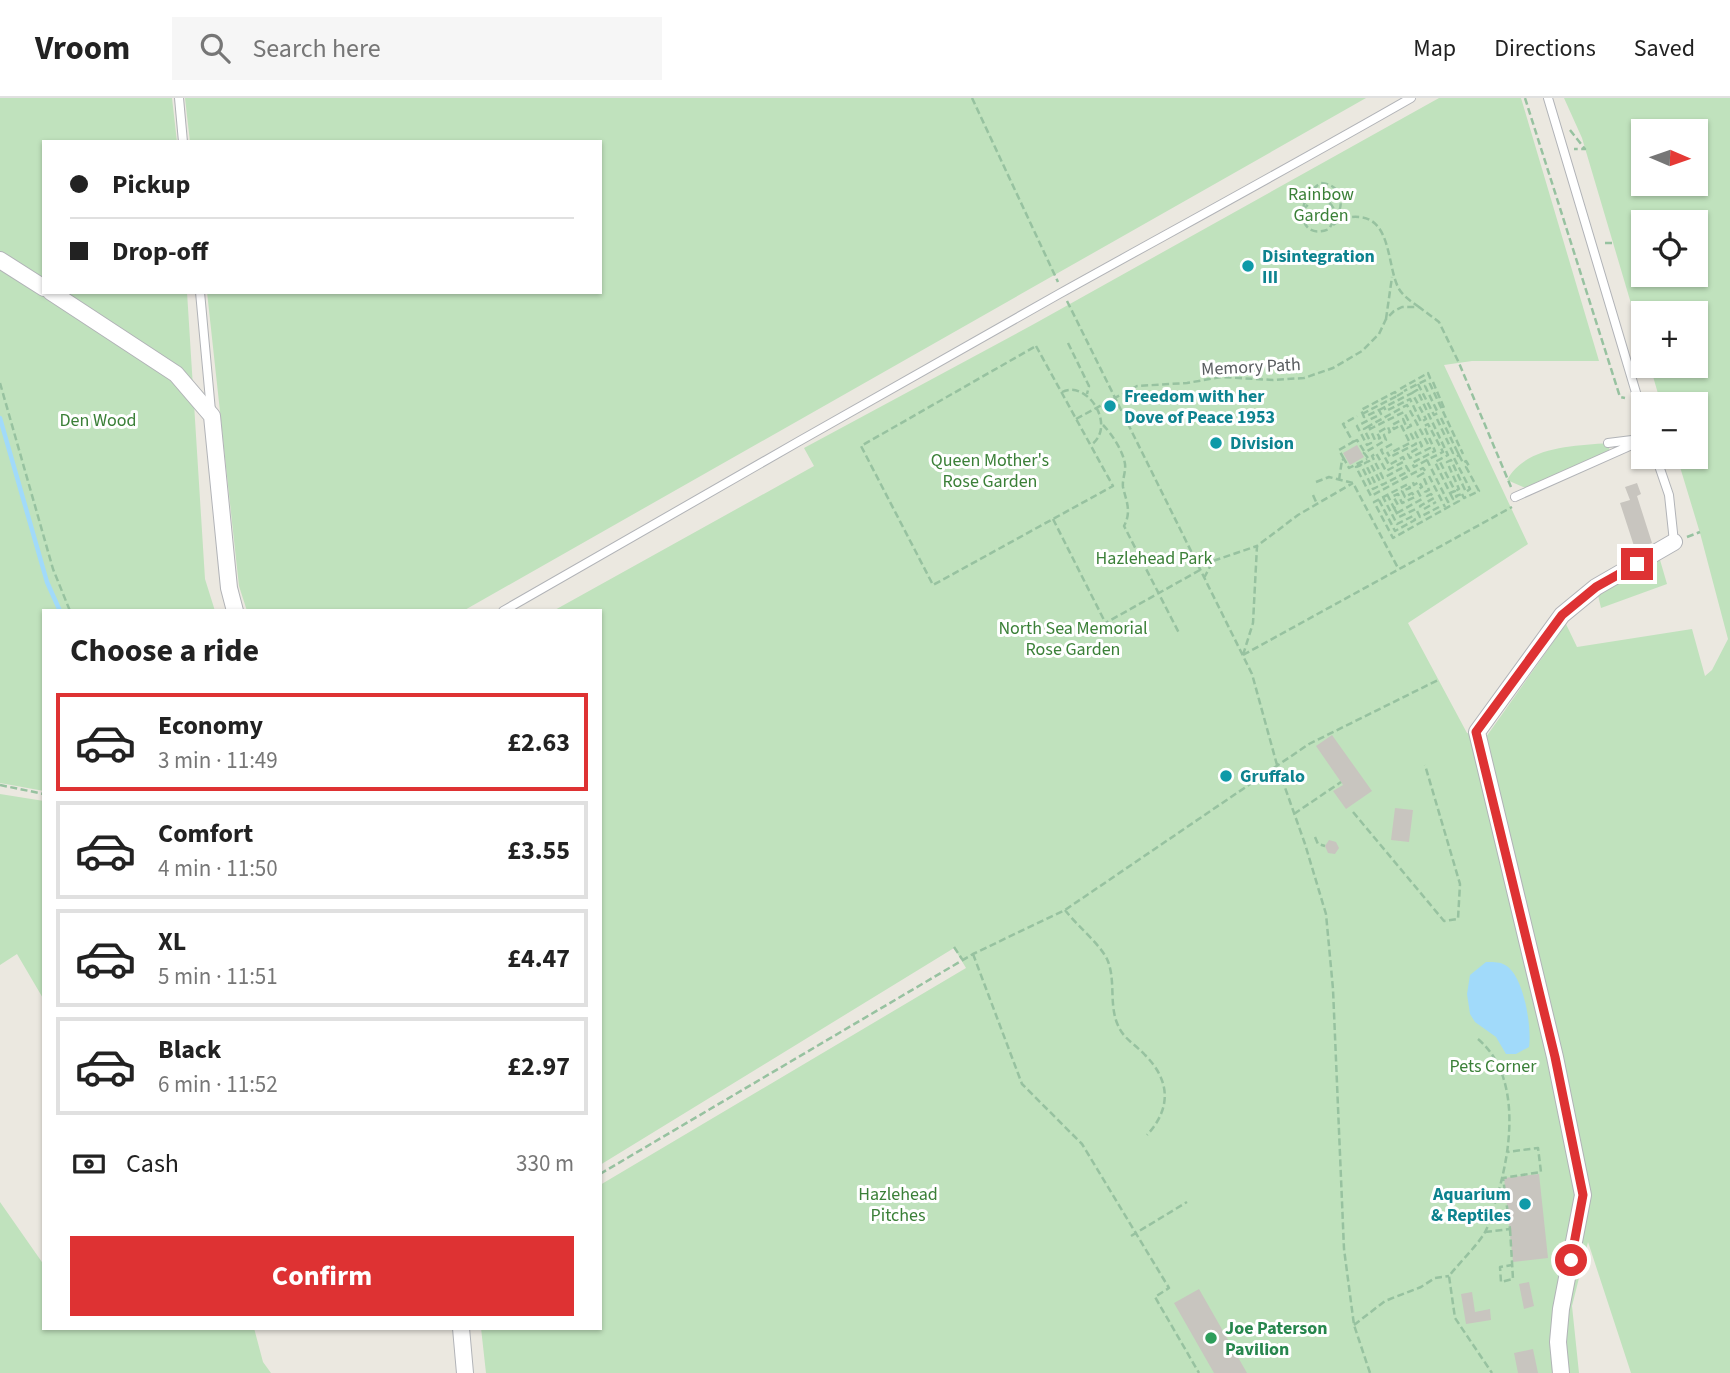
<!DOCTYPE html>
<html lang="en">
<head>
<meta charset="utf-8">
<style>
  body { margin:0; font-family:"Source Sans 3",sans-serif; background:#f6f6f6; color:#222; height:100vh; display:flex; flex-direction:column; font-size:26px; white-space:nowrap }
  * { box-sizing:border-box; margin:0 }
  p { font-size:23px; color:#767676 }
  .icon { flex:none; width:38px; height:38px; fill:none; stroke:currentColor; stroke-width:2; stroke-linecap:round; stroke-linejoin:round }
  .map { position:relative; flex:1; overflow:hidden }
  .side { position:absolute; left:42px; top:511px; width:560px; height:721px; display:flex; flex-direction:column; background:#fff; border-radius:0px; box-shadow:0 2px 5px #0004 }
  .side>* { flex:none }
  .guide { position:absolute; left:42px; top:42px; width:560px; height:154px; border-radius:0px; box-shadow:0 2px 5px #0004; display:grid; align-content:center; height:154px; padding:0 28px; background:#fff }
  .needle { width:46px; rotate:92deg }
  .fabs { position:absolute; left:1631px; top:21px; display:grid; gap:14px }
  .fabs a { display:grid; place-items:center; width:77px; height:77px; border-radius:0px; background:#fff; box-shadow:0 2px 5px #0004; font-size:35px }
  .end { position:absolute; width:32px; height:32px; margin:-16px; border:9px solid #de3233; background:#fff; box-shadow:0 0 0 4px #fff }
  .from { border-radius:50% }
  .guide b { display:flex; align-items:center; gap:24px; height:66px; font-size:26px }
  .guide b+b { border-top:2px solid #e0e0e0 }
  .guide i { width:18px; height:18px; background:#222 }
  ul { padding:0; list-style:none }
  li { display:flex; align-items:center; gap:21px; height:98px; margin:0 14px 10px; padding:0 14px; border:4px solid #e0e0e0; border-radius:0px }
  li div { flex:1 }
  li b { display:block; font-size:26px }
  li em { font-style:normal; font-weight:700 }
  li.active { border-color:#de3233 }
  li>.icon { width:63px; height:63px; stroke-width:1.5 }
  h2 { padding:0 28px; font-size:32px; line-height:84px }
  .pay { display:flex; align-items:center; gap:18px; height:77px; padding:0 28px; font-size:26px }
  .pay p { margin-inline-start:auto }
  .button { display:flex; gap:14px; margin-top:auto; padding:14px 28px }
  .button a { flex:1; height:80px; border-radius:0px; background:#de3233; color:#fff; font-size:28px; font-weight:700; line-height:80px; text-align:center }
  header { display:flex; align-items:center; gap:42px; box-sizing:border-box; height:98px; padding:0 35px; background:#fff; border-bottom:2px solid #e0e0e0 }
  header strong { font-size:33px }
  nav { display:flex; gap:38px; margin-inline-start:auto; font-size:24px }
  .search { width:490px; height:63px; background:#f6f6f6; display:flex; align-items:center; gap:18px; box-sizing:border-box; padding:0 24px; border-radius:0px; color:#767676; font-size:26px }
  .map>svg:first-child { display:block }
  .green { fill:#c0e2bd; fill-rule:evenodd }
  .water { fill:#a1dafa }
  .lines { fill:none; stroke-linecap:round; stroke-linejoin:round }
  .stream { stroke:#a1dafa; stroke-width:4.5 }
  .building { fill:#c8c5bf }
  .service-casing { stroke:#b1b3b7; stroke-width:10 }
  .minor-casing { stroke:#b1b3b7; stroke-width:18 }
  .path { stroke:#97c2a0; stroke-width:2.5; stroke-dasharray:7 3.5; stroke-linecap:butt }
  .service { stroke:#fff; stroke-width:8 }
  .minor { stroke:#fff; stroke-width:16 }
  .route { stroke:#de3233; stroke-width:9 }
  .culture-dot { fill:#0f9aa8; stroke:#fff; stroke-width:2.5 }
  .leisure-dot { fill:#2e9e5b; stroke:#fff; stroke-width:2.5 }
  .labels { text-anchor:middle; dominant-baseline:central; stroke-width:6; stroke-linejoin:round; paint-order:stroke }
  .park-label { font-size:18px; fill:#3b8038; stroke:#fff }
  .culture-label { font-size:18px; font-weight:bold; fill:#0d838f; stroke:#fff; text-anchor:start }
  .street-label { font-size:18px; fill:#595d60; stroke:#fff }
  .leisure-label { font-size:18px; font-weight:bold; fill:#27864d; stroke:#fff; text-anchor:start }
</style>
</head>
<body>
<header>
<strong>Vroom</strong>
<div class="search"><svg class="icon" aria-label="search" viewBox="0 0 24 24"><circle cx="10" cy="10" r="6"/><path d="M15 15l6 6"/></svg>Search here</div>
<nav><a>Map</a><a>Directions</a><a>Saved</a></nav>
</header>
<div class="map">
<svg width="1730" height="1275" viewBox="0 0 1730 1275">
  <rect width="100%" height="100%" fill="#ebe8e0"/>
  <path class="green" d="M0,0H172L177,44H44V194H187L205,481L215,513H44V693L0,685Z
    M185,0H1366L463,513H247L239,488L207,194H600V44H190Z
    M1439,0H1521L1599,263H1472L1444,267L1528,446L1408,525L1467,635L1486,639L1566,526L1577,549L1692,531L1705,578L1712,572L1728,541L1700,435L1677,359H1696V306H1661L1650,268H1696V215H1643V246L1582,40L1564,0H1730V1275H1631L1588,1144L1572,1208L1579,1275H486L481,1230H600V1087L966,870L954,850L600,1067V513H553L814,368L804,350L1034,226ZM1643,33H1696V86H1643ZM1643,124H1696V177H1643Z
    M1608,345L1610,354L1528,391L1507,382C1526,348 1573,348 1608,345Z
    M1658,455L1667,486L1601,510L1596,489Z
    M0,696L44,703V902L17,856L0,867Z
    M0,1104L44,1167V1230H254L263,1264L271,1275H0Z"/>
  <path class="water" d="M1486,864C1491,864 1499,864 1503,866C1524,874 1532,930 1529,949L1516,956H1506L1496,939L1475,924L1470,916L1467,896L1470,877Z"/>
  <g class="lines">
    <path class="stream" d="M0,320L47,484L60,513"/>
  </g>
  <path class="building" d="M1357,347L1364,359L1350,367L1343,355Z
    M1637,385L1641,396L1637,398L1652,445L1635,451L1620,405L1630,402L1625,389Z
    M1332,637L1372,693L1346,711L1333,693L1343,687L1316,648Z
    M1395,710L1413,712L1409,744L1391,742Z
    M1329,742L1336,744L1339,750L1335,756L1328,755L1325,748Z
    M1539,1076L1548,1160L1513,1164L1504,1080Z
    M1529,1184L1534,1208L1524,1211L1519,1186Z
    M1199,1191L1247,1275H1214L1174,1205Z
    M1472,1194L1475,1214L1490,1211L1491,1222L1466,1226L1461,1196Z
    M1533,1251L1538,1275H1518L1514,1255Z"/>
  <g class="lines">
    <defs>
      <path id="service" d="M179,0L183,44
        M1548,0L1643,318
        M200,194L211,313
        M1608,345L1640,341
        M1656,359L1669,397L1674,444
        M1515,399L1643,342
        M503,513C688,406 873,301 1059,196C1176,131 1294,67 1411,0"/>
      <path id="minor" d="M0,162L44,190
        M51,194L176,276L212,318L229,490L235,513
        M461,1230L465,1275
        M1561,1275L1558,1244L1561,1211L1583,1097L1555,959L1477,634L1562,517L1596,489L1674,444"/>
    </defs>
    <use href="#service" class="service-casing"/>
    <use href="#minor" class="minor-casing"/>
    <path class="path" d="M972,0L1058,184
      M1525,0L1620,299L1625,300
      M1570,32L1585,51H1574
      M1303,112L1312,102C1326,99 1334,105 1336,119L1329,131C1298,144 1293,102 1321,85C1340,86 1346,104 1336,119
      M1333,127C1341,121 1349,118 1359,119C1392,121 1387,170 1399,191C1404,199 1412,204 1419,209
      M1605,145H1613
      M1067,203L1252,576L1277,667L1305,746L1326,816L1333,891L1344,1151L1354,1227L1370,1275
      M1386,221L1392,179
      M1068,245L1089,288L1087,296
      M1036,248L1113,388L933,487L861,348Z
      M1433,284L1444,310
      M0,285L53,471L70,513
      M1418,286L1434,317L1438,315L1425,288L1430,286L1463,356
      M1062,294C1088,281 1117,329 1091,347
      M1412,295L1417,292L1448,357L1435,364L1450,395L1455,393L1439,362
      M1397,298L1402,295L1400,291L1428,275L1430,280L1404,293
      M1379,312L1412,295L1426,321L1421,324L1410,301L1386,313L1384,309
      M1362,316L1397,298L1395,294L1361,312L1364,319L1379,312L1381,316L1357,328L1367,347L1371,345L1364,331L1369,328
      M1441,320L1457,353
      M1076,321L1137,288L1187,285L1221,279L1273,282L1304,280L1333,270L1362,253L1379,236L1386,221L1394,213L1402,209H1419L1439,224L1459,265L1511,389
      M1437,321L1453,355L1457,353L1459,357L1454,360L1470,391L1466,394L1451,362L1447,364L1459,391L1455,393
      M1103,327C1112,336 1123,353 1125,366C1126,374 1122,382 1123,389C1126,403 1132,413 1124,428L1179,535
      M1370,331L1369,328L1407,307L1430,350L1410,360L1408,356L1422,348L1415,334L1411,336L1416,346L1390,359L1387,354
      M1353,344L1357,342L1364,353
      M1392,346L1381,352L1389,367L1403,359L1405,363L1386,373L1376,355L1372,358L1383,380L1406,368L1409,373L1382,387L1369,363L1365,365L1377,389L1373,391L1361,367L1356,369L1371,398L1423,370L1426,374L1422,376
      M1459,357L1463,365L1466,363L1469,368L1466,369L1479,393L1464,400L1462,396
      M1368,360L1364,355L1386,342L1384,337L1390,334L1388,329L1377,335L1380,340L1375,342L1370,331L1404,314L1411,328L1407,330L1403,321L1392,327L1394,331L1401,327L1410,345L1392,354L1391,352
      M1344,361L1339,352L1353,344L1343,326L1357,318
      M1342,362L1344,361L1349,370L1367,361
      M1427,362L1414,369L1412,365L1435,353L1424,328L1428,326L1443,354L1427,362L1448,404L1453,401L1450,395
      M1429,378L1445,409
      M1417,379L1422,376L1429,392L1425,394L1427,398L1431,396L1434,400L1420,408L1422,412
      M1339,382L1342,362
      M1316,384L1329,379L1353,385L1398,470
      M1387,396L1394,410L1398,407L1393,398L1398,396L1402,405L1415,399L1412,395L1405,399L1402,393L1410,390L1408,386L1374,404L1393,440L1459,403L1456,398L1462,396
      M1313,397L1317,406
      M1379,402L1395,433L1415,422L1413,418L1397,426L1383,399
      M1394,410L1399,419L1416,411L1420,419L1439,409
      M1424,411L1436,404
      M1397,415L1422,401L1417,392L1422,389L1419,384L1414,387L1412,382
      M1053,421L1105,524
      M1687,439L1700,434
      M1193,459L1213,463L1257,448
      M1204,480L1213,463
      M1084,537L1200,472
      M1243,557L1512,409
      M1243,557L1253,525L1257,448L1298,417L1353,385
      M0,687L44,696
      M1353,714L1444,823L1458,821L1460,786L1425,667
      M1294,716L1341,684
      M1315,739L1318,746L1325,748
      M1065,812C1077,828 1099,845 1107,861C1116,881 1109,905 1117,925C1123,941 1134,945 1145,957C1171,983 1171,1011 1147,1037
      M954,849L962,861
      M973,856L1022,986L1082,1046L1169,1190L1155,1199L1199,1275
      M1478,941C1523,979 1511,1056 1495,1105C1492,1115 1489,1128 1484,1136C1474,1151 1460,1164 1449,1178L1455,1220L1492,1275
      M600,1076L973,856L1065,812L1309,646L1438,582
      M1510,1131L1513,1181L1501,1184L1500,1169L1512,1167
      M1485,1134L1510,1131L1503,1080L1541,1074L1538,1050L1507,1054
      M1131,1138L1187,1104
      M1354,1227L1385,1203L1421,1189L1435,1180L1449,1178"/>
    <use href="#service" class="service"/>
    <use href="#minor" class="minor"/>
  </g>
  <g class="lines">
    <path class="route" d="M1571,1162L1583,1097L1555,959L1476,634L1562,517L1596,489L1637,466"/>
  </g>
  <g class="culture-dot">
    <circle cx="1248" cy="168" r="7"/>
    <circle cx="1110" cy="308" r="7"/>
    <circle cx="1216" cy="345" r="7"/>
    <circle cx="1226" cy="678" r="7"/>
    <circle cx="1525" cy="1106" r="7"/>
  </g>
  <circle class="leisure-dot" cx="1211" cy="1240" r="7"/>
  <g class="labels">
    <g class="park-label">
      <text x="1321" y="96">Rainbow<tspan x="1321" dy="21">Garden</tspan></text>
      <text x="98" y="322">Den Wood</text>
      <text x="990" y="362">Queen Mother's<tspan x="990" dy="21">Rose Garden</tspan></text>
      <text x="1154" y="460">Hazlehead Park</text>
      <text x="1073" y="530">North Sea Memorial<tspan x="1073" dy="21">Rose Garden</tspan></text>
      <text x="1493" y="968">Pets Corner</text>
      <text x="898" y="1096">Hazlehead<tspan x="898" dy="21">Pitches</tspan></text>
    </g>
    <g class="culture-label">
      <text x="1262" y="158">Disintegration<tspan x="1262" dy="21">III</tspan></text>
      <text x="1124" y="298">Freedom with her<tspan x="1124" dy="21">Dove of Peace 1953</tspan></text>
      <text x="1230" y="345">Division</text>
      <text x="1240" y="678">Gruffalo</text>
      <text x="1511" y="1096" text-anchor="end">Aquarium<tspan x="1511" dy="21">&amp; Reptiles</tspan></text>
    </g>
    <g class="street-label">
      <text transform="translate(1251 269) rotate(-3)">Memory Path</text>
    </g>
    <g class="leisure-label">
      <text x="1225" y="1230">Joe Paterson<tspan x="1225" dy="21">Pavilion</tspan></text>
    </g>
  </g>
</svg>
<div class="fabs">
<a><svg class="needle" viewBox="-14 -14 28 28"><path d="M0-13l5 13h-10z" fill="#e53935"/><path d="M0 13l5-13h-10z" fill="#767676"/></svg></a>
<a><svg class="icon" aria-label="locate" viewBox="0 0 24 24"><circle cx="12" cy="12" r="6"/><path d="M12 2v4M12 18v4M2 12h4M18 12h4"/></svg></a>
<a>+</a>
<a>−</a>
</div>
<i class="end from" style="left:1571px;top:1162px"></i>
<i class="end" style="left:1637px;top:466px"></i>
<div class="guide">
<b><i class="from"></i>Pickup</b>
<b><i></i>Drop-off</b>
</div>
<section class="side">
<h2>Choose a ride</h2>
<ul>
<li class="active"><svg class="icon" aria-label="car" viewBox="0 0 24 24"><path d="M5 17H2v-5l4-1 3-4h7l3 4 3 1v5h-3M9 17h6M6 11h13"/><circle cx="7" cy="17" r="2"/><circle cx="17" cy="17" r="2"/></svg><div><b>Economy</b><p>3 min · 11:49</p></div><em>£2.63</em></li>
<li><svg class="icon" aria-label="car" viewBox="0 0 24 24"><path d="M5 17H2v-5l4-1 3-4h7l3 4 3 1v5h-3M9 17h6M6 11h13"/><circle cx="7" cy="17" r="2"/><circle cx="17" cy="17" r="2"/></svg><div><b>Comfort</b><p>4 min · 11:50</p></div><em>£3.55</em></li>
<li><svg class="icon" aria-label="car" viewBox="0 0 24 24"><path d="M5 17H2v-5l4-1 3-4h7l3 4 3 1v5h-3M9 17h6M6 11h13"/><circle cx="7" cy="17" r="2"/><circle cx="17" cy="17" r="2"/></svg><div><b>XL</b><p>5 min · 11:51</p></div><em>£4.47</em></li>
<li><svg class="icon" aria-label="car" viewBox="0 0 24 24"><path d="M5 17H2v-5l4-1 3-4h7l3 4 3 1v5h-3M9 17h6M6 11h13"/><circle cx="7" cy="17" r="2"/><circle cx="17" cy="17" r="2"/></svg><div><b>Black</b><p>6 min · 11:52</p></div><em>£2.97</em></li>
</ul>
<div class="pay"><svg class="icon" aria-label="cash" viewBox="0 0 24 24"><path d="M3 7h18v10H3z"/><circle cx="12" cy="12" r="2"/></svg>Cash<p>330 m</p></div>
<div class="button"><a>Confirm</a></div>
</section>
</div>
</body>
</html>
